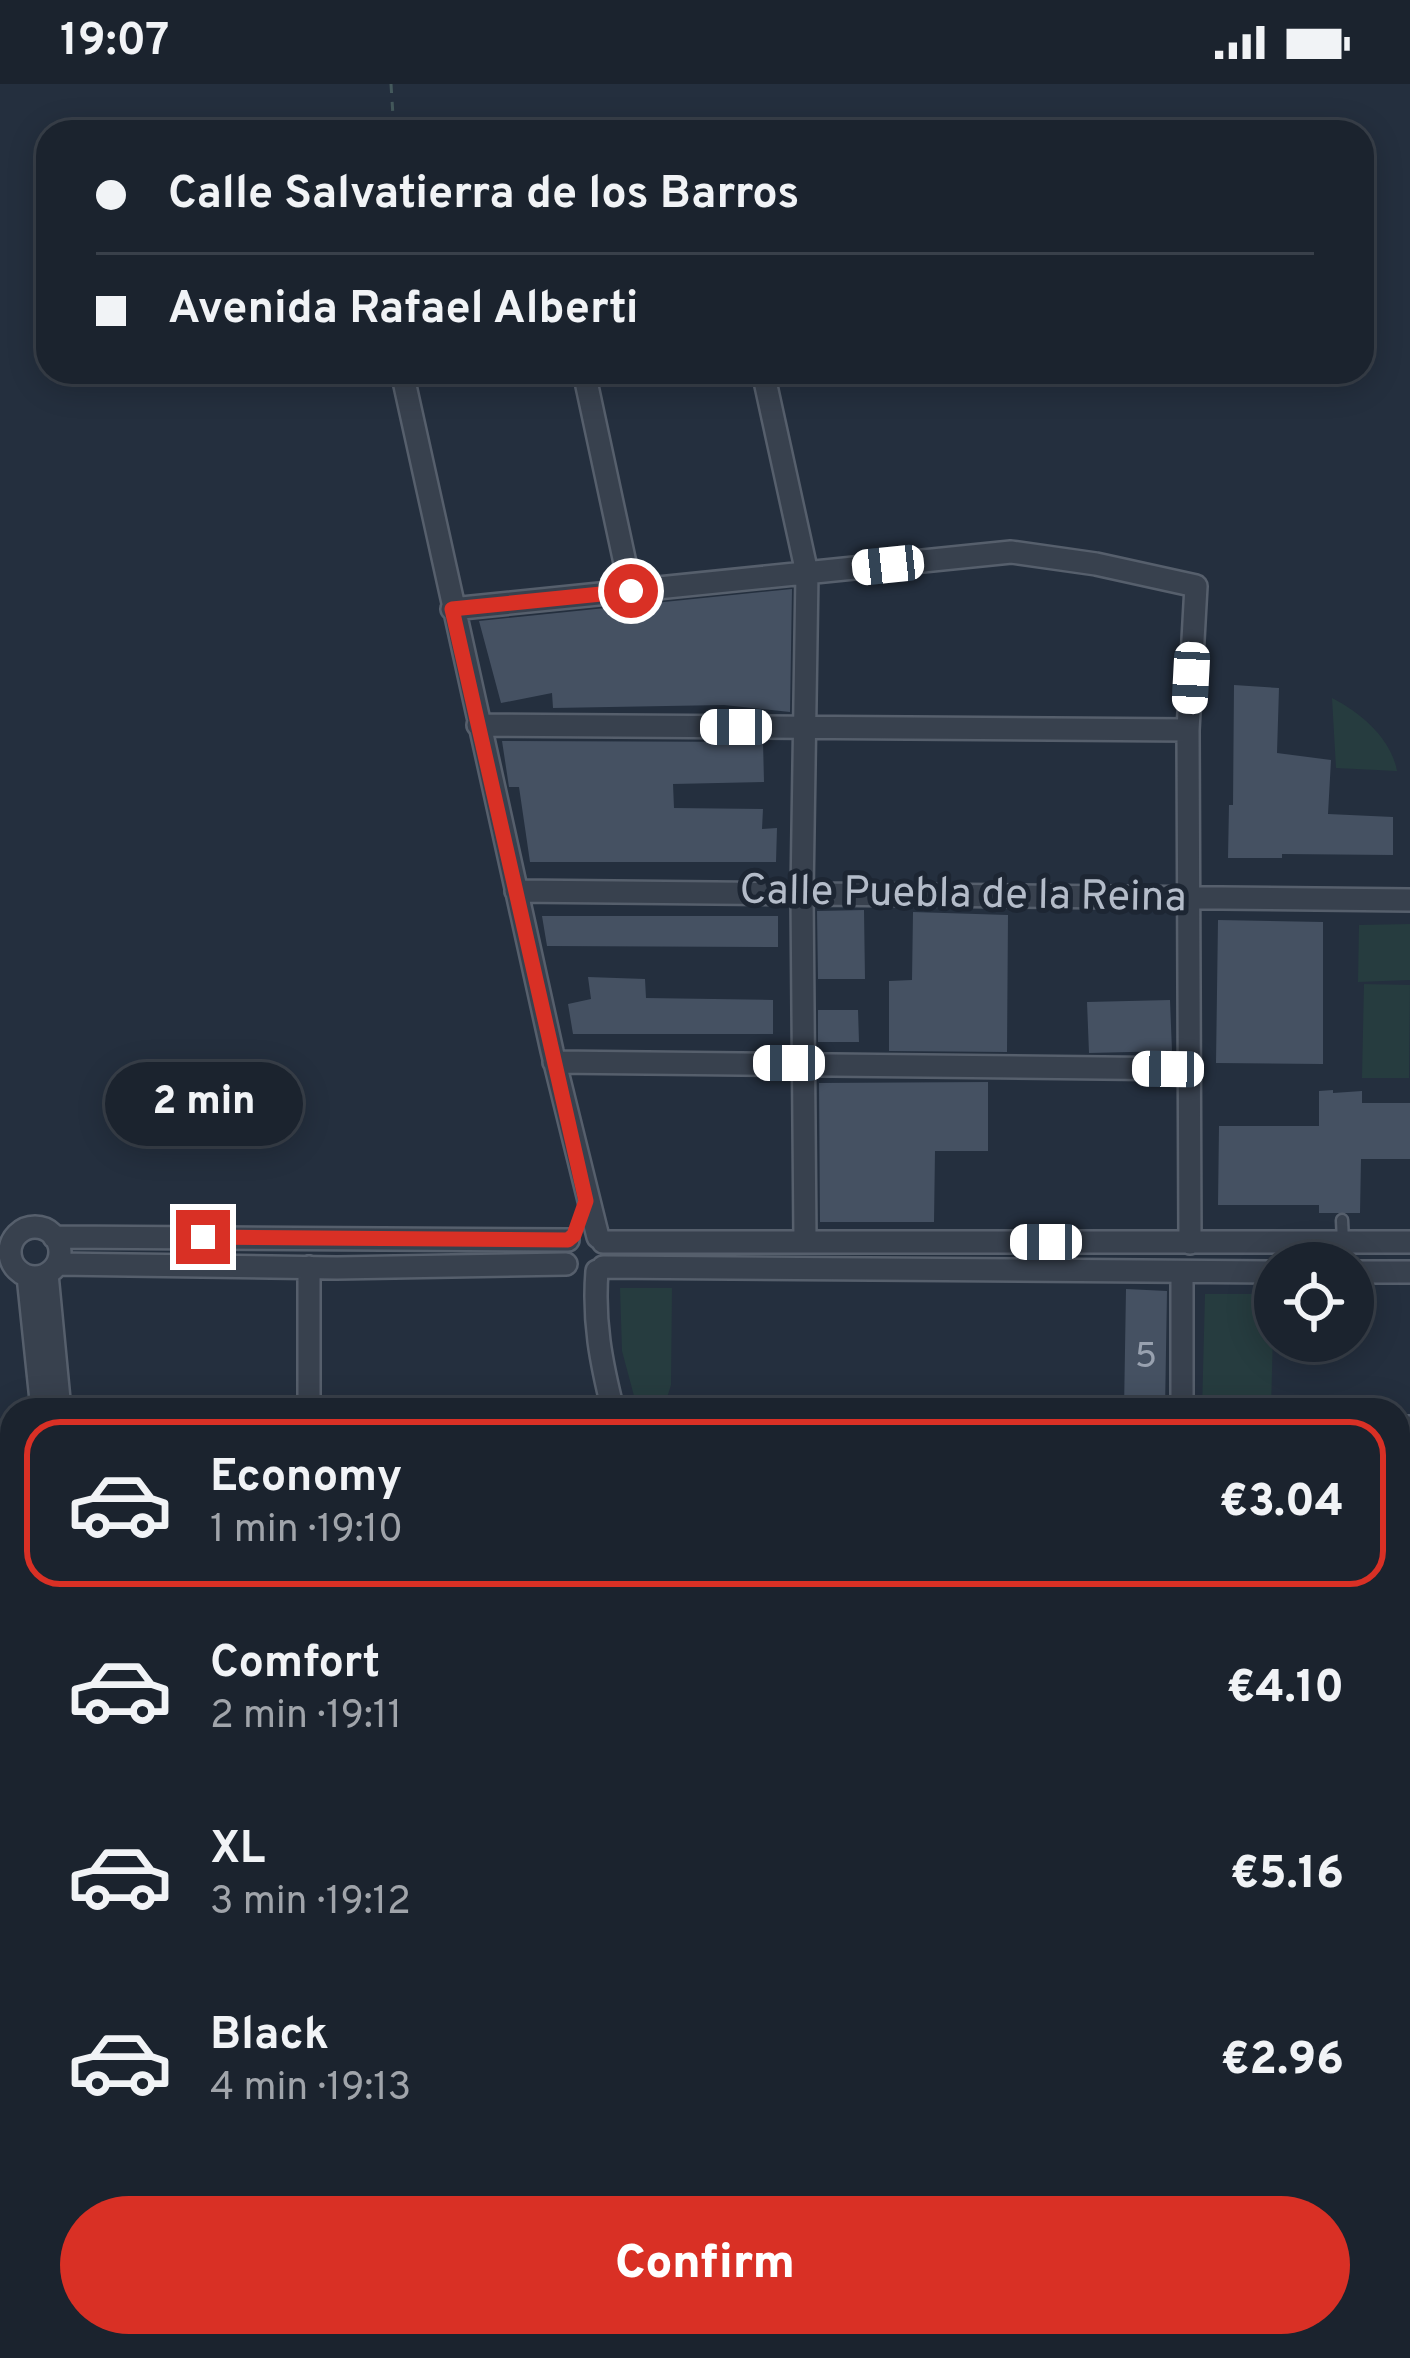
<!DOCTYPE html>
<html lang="en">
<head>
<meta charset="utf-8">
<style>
  body { margin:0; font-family:Overpass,sans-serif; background:#282f3a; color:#f1f3f6; height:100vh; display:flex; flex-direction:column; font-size:45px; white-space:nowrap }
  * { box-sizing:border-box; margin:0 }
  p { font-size:39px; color:#a0a4aa }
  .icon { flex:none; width:66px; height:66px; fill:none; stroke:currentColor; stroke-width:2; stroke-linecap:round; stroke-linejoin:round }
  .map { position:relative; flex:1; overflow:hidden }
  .drawer { position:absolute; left:0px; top:1314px; width:1410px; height:960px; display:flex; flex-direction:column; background:#1b232e; border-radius:36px 36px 0 0; box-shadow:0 6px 30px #0003,0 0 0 3px #39404a }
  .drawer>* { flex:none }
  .hud { position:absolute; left:36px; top:36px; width:1338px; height:264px; border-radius:36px; box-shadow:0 6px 30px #0003,0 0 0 3px #39404a; display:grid; align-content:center; height:264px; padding:0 60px; background:#1b232e }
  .tools { position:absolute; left:1254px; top:1158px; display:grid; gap:24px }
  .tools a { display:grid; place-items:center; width:120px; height:120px; border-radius:50%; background:#1b232e; box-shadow:0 6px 30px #0003,0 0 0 3px #39404a; font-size:60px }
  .end { position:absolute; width:54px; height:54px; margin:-27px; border:15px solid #d93025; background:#fff; box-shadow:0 0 0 6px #fff }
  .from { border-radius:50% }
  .bubble { position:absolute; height:84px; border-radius:42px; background:#1b232e; box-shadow:0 6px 30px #0003,0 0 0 3px #39404a; font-size:39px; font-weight:800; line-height:84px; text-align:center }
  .car { position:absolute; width:36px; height:72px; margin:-36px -18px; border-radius:15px; box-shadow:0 0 9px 3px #0007; background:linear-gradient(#fff 24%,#345 0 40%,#fff 0 76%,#345 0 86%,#fff 0) }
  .hud b { display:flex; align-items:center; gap:42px; height:114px; font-size:45px }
  .hud b+b { border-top:3px solid #39404a }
  .hud i { width:30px; height:30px; background:#f1f3f6 }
  ul { padding:21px 0 0; list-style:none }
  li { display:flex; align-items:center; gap:36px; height:168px; margin:0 24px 18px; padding:0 36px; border:6px solid transparent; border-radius:36px }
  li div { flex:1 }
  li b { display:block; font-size:45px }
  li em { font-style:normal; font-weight:800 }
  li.on { border-color:#d93025 }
  li>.icon { width:108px; height:108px; stroke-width:1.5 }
  .action { display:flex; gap:24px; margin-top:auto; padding:24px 60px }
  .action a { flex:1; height:138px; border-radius:72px; background:#d93025; color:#fff; font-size:48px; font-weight:800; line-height:138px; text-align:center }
  .status { display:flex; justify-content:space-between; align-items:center; height:84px; padding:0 60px; background:#1b232e; direction:ltr }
  .status svg { height:33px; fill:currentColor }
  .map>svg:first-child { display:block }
  .green { fill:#263c3f }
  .building { fill:#455162 }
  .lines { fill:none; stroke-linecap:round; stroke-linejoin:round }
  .lane-casing { stroke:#565f6c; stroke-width:15 }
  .street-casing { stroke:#565f6c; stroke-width:26 }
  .path { stroke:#44595c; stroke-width:3; stroke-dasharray:9 9; stroke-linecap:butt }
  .lane { stroke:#38414e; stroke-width:10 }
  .street { stroke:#38414e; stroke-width:21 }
  .route { stroke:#d93025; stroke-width:15 }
  .labels { text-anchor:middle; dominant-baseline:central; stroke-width:10; stroke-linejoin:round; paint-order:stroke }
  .number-label { font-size:36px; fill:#98a1af }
  .street-label { font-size:42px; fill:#b4bcc9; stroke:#1d2633 }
</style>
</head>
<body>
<div class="status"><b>19:07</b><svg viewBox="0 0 49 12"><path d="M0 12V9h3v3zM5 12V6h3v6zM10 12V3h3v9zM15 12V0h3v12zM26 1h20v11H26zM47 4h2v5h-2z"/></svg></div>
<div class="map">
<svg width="1410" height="2274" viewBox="0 0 1410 2274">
  <rect width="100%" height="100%" fill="#242f3e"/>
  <path class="green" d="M1332,614C1361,629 1391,654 1397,687L1336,684Z
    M1410,840V896L1358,898L1359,841Z
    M1364,900L1410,901L1409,994H1362Z
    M620,1204H672L671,1301L665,1320L637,1323L622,1267Z
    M1205,1210H1274L1271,1326H1202Z
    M12,1953V2073L0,2079V1959Z
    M894,2262H1388L1389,2267L1373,2274H897Z"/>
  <path class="building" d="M792,505L790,628L724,621L553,624L552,609L501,619L479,537Z
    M1234,601L1279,604L1277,669L1331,676L1328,730L1393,733V771L1282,770V774H1228L1229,721H1233Z
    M502,657L763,658L764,698L673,700L674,724L763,725L762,745L777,744L776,778H530L519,703H509Z
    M864,826L865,895H818L817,827Z
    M913,828L1008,831L1007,968L889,967V897L912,896Z
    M542,832H778V863L547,862Z
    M1218,836L1323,838V980L1216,979Z
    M588,893L645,895L646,914L773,916V950H573L568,920L591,915Z
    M1170,916L1172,967L1089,969L1087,918Z
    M818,926H858L859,958H818Z
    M988,998V1067H935L934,1138H820L819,999Z
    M1333,1006V1009L1362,1007V1019H1410V1075H1361L1360,1129H1319V1121H1218L1219,1042H1319V1007Z
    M1126,1205L1167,1207L1165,1326H1124Z"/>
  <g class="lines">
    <defs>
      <path id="lane" d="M1342,1136L1343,1158"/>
      <path id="street" d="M402,288L552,967L598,1153
        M584,288L631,507
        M763,288L807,489L802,810L805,1156
        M452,525L1011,468L1096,480L1196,502L1188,646L1190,1159
        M478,641L1188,646
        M516,807L1410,816
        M554,978L1189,985
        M10 1168a25 25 0 1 1 50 0a25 25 0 1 1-50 0Z
        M54,1153L568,1156
        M603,1158H1410
        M57,1180L337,1184L566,1180
        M309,1183V1326
        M603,1183L1275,1188
        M597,1187C593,1237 601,1278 613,1326
        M1353,1188H1410
        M47,1190L60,1326
        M28,1192L42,1326
        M1182,1326V1189
        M1398,1343H1410
        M1398,1465L1410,1464
        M0,1532L12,1530
        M0,1569L12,1567
        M1398,1695L1410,1694
        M0,1750L12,1775
        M0,1839L12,1833
        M1398,1852L1410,1851
        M1398,1998L1410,1997
        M145,2262L146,2274
        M161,2262L162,2274
        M501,2262L505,2274
        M845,2274L873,2266"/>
    </defs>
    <use href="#lane" class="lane-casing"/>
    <use href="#street" class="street-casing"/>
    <path class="path" d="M391,0L394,48"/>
    <use href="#lane" class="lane"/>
    <use href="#street" class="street"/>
  </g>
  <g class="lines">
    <path class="route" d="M203,1153L568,1156L574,1151L586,1117L452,525L631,507"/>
  </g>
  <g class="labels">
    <g class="number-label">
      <text x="1146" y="1274">5</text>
    </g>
    <g class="street-label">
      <text transform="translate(963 812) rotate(1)">Calle Puebla de la Reina</text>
    </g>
  </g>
</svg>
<div class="tools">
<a><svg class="icon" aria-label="locate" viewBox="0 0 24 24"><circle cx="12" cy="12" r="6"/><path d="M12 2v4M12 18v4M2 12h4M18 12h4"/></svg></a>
</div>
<i class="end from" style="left:631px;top:507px"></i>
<i class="end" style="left:203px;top:1153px"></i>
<div class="bubble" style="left:105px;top:978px;width:198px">2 min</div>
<i class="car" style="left:888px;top:481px;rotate:264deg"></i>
<i class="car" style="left:1191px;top:594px;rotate:183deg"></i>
<i class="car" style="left:736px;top:643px;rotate:270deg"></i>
<i class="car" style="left:789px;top:979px;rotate:270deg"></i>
<i class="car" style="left:1168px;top:985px;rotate:271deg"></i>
<i class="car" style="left:1046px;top:1158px;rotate:270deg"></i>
<div class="hud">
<b><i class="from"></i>Calle Salvatierra de los Barros</b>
<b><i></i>Avenida Rafael Alberti</b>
</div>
<section class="drawer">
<ul>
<li class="on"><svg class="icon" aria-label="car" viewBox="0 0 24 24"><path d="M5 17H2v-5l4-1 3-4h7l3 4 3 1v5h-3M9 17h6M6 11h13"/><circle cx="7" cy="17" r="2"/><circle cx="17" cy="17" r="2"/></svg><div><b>Economy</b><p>1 min · 19:10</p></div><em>€3.04</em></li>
<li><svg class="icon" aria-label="car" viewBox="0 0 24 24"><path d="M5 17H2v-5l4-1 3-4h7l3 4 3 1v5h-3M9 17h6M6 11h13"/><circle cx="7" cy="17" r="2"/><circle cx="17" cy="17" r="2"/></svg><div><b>Comfort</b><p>2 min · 19:11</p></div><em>€4.10</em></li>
<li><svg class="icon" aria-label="car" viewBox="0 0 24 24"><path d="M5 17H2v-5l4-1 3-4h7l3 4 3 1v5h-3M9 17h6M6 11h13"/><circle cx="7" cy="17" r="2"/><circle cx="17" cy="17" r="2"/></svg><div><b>XL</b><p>3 min · 19:12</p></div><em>€5.16</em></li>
<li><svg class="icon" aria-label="car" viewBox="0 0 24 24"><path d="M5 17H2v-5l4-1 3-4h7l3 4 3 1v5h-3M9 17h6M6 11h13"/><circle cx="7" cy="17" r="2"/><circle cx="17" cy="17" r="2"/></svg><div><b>Black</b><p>4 min · 19:13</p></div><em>€2.96</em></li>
</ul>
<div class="action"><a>Confirm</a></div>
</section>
</div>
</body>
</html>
